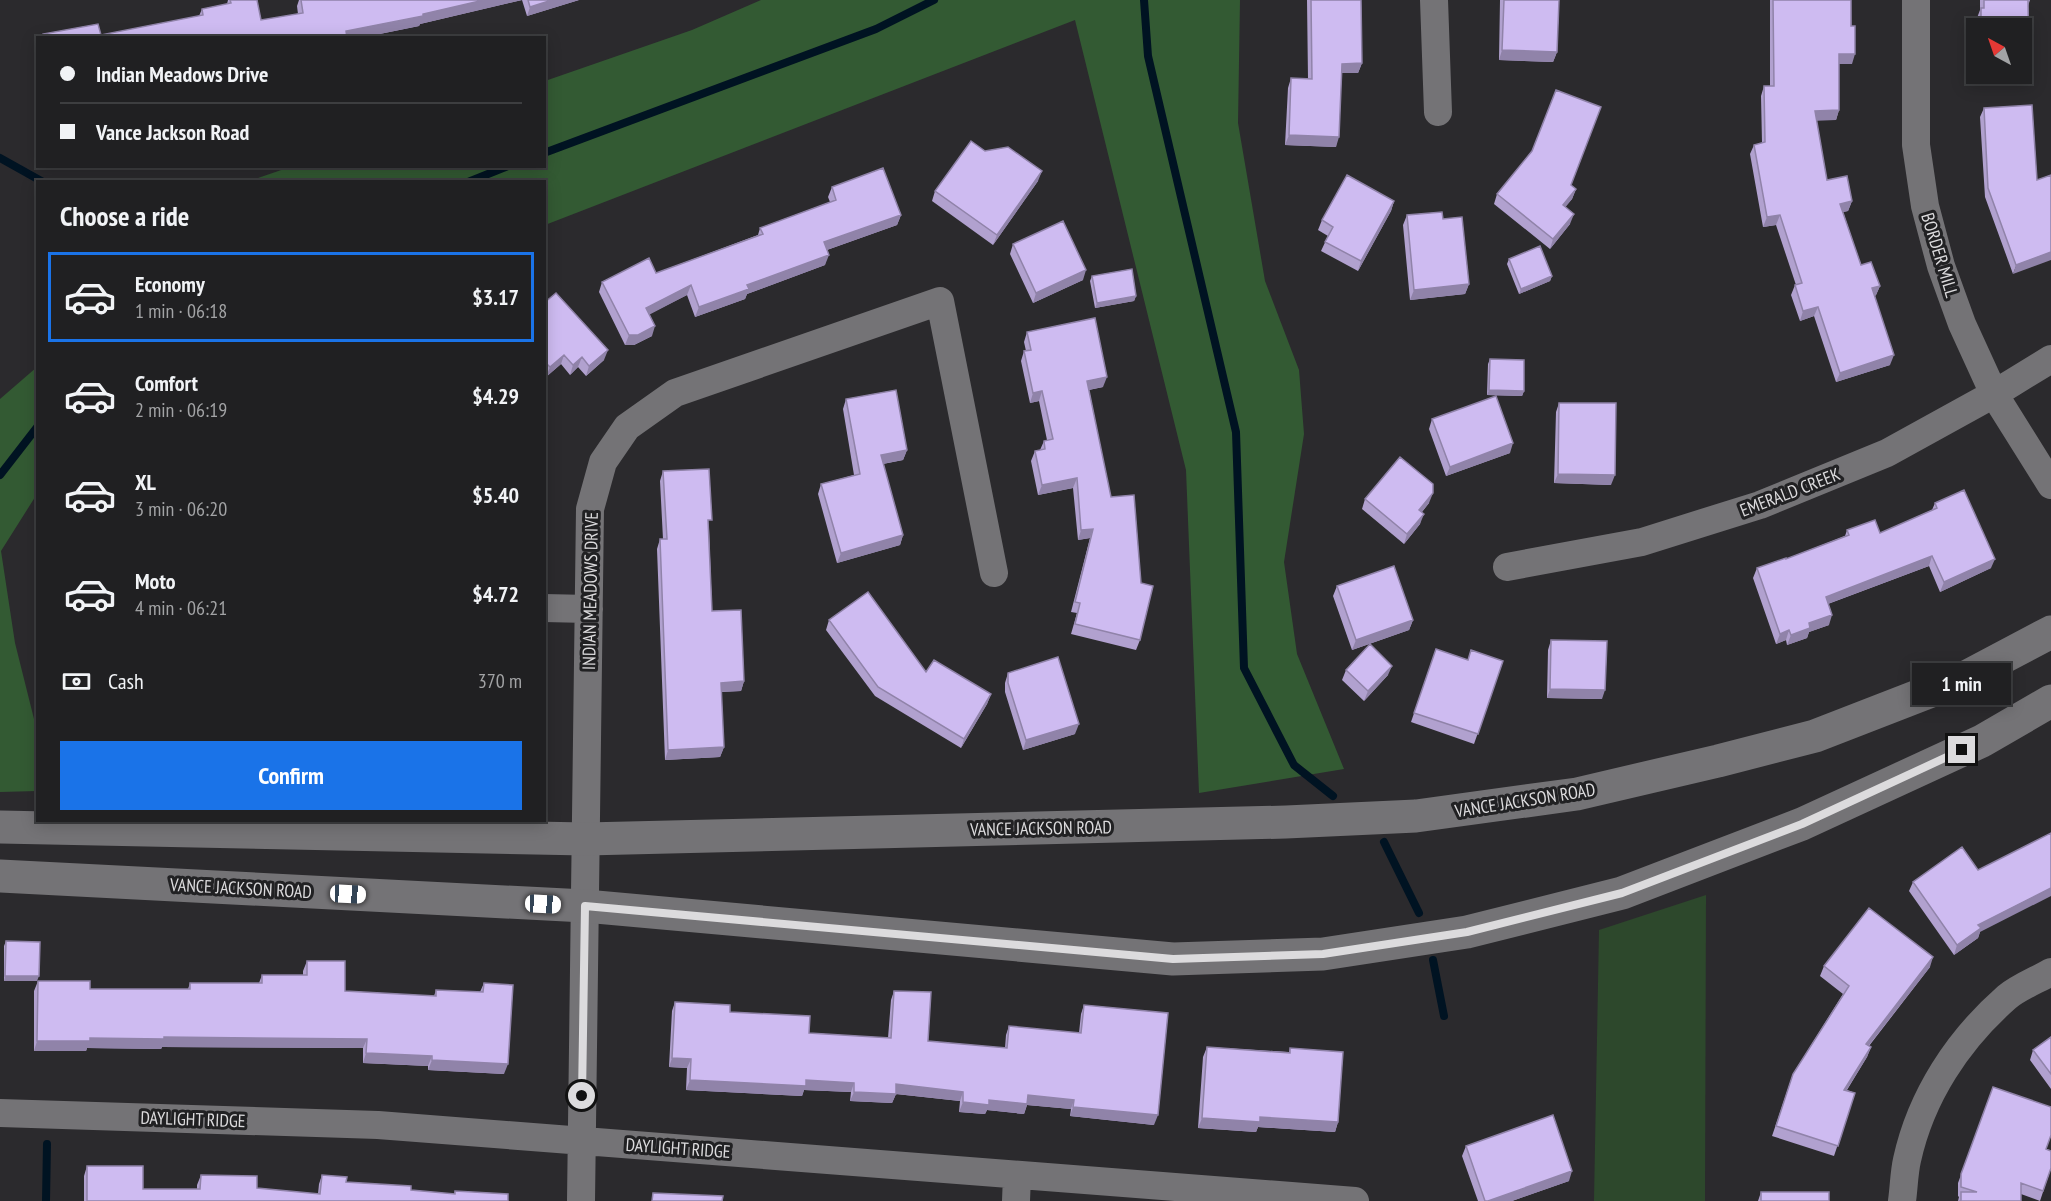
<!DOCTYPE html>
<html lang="en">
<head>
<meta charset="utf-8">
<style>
  body { margin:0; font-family:"PT Sans Narrow",sans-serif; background:#2d2d2f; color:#f1f3f6; height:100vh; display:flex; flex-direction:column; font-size:22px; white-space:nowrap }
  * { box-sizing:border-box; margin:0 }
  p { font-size:20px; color:#a2a3a5 }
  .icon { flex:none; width:33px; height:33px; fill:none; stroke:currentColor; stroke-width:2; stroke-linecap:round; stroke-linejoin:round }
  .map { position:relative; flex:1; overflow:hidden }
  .side { position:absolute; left:36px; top:180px; width:510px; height:642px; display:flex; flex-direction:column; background:#202022; border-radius:0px; box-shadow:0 3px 15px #0003,0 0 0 2px #3d3e40 }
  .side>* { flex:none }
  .banner { position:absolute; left:36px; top:36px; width:510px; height:132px; border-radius:0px; box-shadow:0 3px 15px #0003,0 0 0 2px #3d3e40; display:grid; align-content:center; height:132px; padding:0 24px; background:#202022 }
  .needle { width:39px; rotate:320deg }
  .fabs { position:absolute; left:1966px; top:18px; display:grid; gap:12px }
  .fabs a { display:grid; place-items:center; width:66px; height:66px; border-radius:0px; background:#202022; box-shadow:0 3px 15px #0003,0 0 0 2px #3d3e40; font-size:30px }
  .end { position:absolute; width:27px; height:27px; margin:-14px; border:8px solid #dcdbdd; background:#111; box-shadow:0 0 0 3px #111 }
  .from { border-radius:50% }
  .bubble { position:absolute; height:42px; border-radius:0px; background:#202022; box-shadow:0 3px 15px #0003,0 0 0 2px #3d3e40; font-size:20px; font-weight:700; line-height:42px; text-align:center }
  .car { position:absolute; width:18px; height:36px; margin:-18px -9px; border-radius:8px; box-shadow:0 0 4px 2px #0007; background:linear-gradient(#fff 24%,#345 0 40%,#fff 0 76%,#345 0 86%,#fff 0) }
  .banner b { display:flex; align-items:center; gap:21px; height:57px; font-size:22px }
  .banner b+b { border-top:2px solid #3d3e40 }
  .banner i { width:15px; height:15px; background:#f1f3f6 }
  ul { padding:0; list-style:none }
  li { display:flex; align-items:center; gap:18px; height:90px; margin:0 12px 9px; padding:0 12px; border:3px solid transparent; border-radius:0px }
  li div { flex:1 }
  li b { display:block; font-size:22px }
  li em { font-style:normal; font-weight:700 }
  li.current { border-color:#1a73e8 }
  li>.icon { width:54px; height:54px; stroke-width:1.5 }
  h2 { padding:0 24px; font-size:27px; line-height:72px }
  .pay { display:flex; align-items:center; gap:15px; height:66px; padding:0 24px; font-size:22px }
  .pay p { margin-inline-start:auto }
  .cta { display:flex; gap:12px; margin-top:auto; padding:12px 24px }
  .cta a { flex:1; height:69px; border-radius:0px; background:#1a73e8; color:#fff; font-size:24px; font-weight:700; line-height:69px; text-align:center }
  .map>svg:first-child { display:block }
  .green { fill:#2d482c }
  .forest { fill:#335a33 }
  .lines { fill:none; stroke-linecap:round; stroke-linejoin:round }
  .stream { stroke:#001322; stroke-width:8 }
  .minor { stroke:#747376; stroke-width:28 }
  .secondary { stroke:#747376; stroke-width:33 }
  .wall { fill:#b1a1cf }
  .shaded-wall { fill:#9083a9 }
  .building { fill:#cebbf1; stroke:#9083a9; stroke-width:1.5 }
  .route { stroke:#dcdbdd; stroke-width:8 }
  .labels { text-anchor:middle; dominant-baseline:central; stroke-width:6; stroke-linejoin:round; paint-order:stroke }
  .street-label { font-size:18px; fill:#dcdbdd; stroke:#212123 }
</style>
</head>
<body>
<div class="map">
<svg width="2051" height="1201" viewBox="0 0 2051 1201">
  <rect width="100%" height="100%" fill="#2b2a2d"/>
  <path class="green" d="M1706,895L1705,1201H1594L1599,930Z"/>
  <path class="forest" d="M761,0H1240L1238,123L1265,281L1299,370L1304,434L1284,562L1297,654L1344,769L1199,793L1186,470L1075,20L545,225L544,182L255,181L258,178L293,166H544L545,81L692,30Z
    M37,367V494L1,551L15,643L37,731V791L0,792V399Z"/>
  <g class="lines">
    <path class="stream" d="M1144,0L1148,56L1236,432L1244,668L1294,765L1333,796
      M544,153L876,29L934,0
      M0,158L43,182
      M468,182L508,166
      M0,475L38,426
      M1384,842L1419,913
      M1433,960L1444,1016
      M46,1201L47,1144"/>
    <path class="minor" d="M1434,0L1438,112
      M1916,0V145L1925,206L1941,266L1962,324L1994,394L2051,485
      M1507,567L1642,542L1760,505L1887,453L1994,394L2051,359
      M544,608L589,609
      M0,1113L378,1125L1355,1201
      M581,1201L590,509L603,462L627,427L675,393L940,301L994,573
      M1016,1201L1017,1175
      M1902,1201C1904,1187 1904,1173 1907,1160C1921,1096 1958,1040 2007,997C2019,987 2037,980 2051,972"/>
    <path class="secondary" d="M0,827L586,839L1286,822L1416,816L1577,794L1718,761L1815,736L1962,679L2051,632
      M0,876L585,906L1173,959L1323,954L1467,932L1622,893L1802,824L1982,741L2051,701"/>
  </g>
  <path class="wall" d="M228,0H257L261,20L298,14L297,6L299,0H579L527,16L522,0L420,24L419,26L360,38H44L101,35L199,16L202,9L227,4Z
    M1307,0H1361L1362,63L1358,73H1342L1336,147L1285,145L1288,88L1291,78L1308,79Z
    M1500,0H1559L1557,52L1553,62L1499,60Z
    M1770,0H1851L1852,64H1839V110L1836,120H1816L1827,180L1852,201L1848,211L1843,212L1861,265L1880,286L1876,295L1875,296L1890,365L1836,382L1814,316L1800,321L1791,295L1795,285H1796L1776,225L1763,227L1750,154L1754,145L1762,143L1761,96L1764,86H1770Z
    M1980,0H2030L2028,6L2025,71H2022V28H1977V18L1980,10Z
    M1984,108L2037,180L2051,175L2013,274L1985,197L1980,117Z
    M985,151L1038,181L993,245L932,201L935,191Z
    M1571,185L1576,189L1572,199L1565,207L1570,224L1550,249L1494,204L1497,194Z
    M832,187L901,215L897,225L827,250L825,265L747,294L745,299L695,317L687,295L649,314L652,336L634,345H625L599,292L602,282L656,273L758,235L760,228L830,202L828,197Z
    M1394,201L1391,211L1358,271L1321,251L1328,236L1318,230L1322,220Z
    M1407,215L1443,219L1469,284L1465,294L1410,300L1403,225Z
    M1013,244L1083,280L1033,303L1010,254Z
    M1509,259L1552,276L1550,281L1519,294L1507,264Z
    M1092,276L1136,296L1134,301L1095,308L1090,281Z
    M544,303L604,360L586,376L578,367L570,375L561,364L546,377L544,375Z
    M1027,332L1103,387L1089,390L1140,640L1136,650L1071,634L1077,613L1071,612L1090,538L1078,540L1073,488L1038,495L1031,461L1035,451L1040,450L1044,441L1047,440L1039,401L1030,403L1021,361L1024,351H1026L1024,342Z
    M1490,359L1524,391L1522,396L1487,395L1488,364Z
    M846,399L907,450L903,460L883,464L903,535L900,545L837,563L818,494L821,484L854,475L843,409Z
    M1559,403L1611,485L1554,483L1556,412Z
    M1432,419L1510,453L1446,476L1429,429Z
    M663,471L709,528L712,611L744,681L741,691L721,692L724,747L720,757L665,760L657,549L660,539H663L660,481Z
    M1365,499L1429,503L1422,512L1420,524L1404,544L1362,509Z
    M1935,503L1991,568L1940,592L1929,566L1828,604L1829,625L1809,632L1807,638L1787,645L1786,640L1776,644L1753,578L1757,568L1786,559L1845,536L1847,530L1880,533L1932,510Z
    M1337,586L1413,620L1409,630L1352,650L1333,596Z
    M829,620L926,672L991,694L987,704L961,748L875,696L826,630Z
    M1551,640L1602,699L1547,698L1548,650Z
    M1436,649L1468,660L1503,661L1474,744L1411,722Z
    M1346,670L1388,675L1364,701L1342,680Z
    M1008,673L1075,734L1023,750L1005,692V683Z
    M1978,870L1980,932L1978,938L1954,955L1909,891L1913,882Z
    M6,941L37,981H4V946Z
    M307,961L345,991L434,996L436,990L480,992L484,983L504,1074L428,1070V1066L363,1063V1048L162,1047L161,1049L87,1048L86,1051H34V991L38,981L90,989H188L190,983H259L262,975H303V971Z
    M1824,966L1930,967L1869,1046L1871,1047L1867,1057L1847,1090L1855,1093L1834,1156L1772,1136L1793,1074L1843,994L1820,976Z
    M894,991L928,1041L1005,1048L1006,1035L1009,1026L1079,1033L1081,1014L1084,1005L1154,1125L1070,1116L1071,1109L1027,1105L1024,1114L987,1110L985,1114L959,1112L960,1101L896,1094L892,1103L850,1101L851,1092L804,1090L802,1096L686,1090L687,1068L669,1067L672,1011L675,1002L730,1012L809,1033L888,1038L891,1000Z
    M2051,1037V1089L2030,1060L2033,1050Z
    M1207,1047L1289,1052L1290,1048L1338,1122L1335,1132L1258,1127L1256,1132L1198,1128L1203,1057Z
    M1993,1087L2051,1168L2040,1201L2021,1194L1958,1201L1959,1197L1958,1196V1183Z
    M1466,1146L1569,1181L1512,1201H1478L1462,1156Z
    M87,1166L143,1189H197V1185L201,1175L257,1188L318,1194L319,1184L322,1175L346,1182L411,1190L454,1194L455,1191L508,1201H84V1176Z
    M1761,1192L1829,1201H1758Z"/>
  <path class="shaded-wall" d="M484,0H522L420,24L419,26L360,38H344L346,31Z
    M552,0H579L527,16L530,7Z
    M1502,50L1557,52L1553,62L1499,60Z
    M1839,54H1855L1852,64H1836Z
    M2022,62H2029L2025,71H2022Z
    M1362,63L1358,73H1339L1342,64Z
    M1839,110L1836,120L1811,121L1815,111Z
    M1289,135L1339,137L1336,147L1285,145Z
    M1042,171L1038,181L993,245L997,235Z
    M1576,189L1572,199L1559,215L1563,205Z
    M1394,201L1391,211L1358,271L1361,261Z
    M1852,201L1848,211L1837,213L1840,204Z
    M1574,214L1570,224L1550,249L1553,239Z
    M901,215L897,225L821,252L824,242Z
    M1780,215L1776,225L1763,227L1767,217Z
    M2051,252V260L2013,274L2016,265Z
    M829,255L825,265L747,294L745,299L695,317L699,307L747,285Z
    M1086,270L1083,280L1033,303L1036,293Z
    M1552,276L1550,281L1519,294L1521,289Z
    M1469,284L1465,294L1410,300L1414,290Z
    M691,285L687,295L643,318L646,308Z
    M1880,286L1876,295L1869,298L1872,288Z
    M1136,296L1134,301L1095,308L1097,303Z
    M1818,307L1814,316L1800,321L1803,311Z
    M655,326L652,336L634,345H625L629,335Z
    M608,350L604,360L586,376L589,366Z
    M564,355L561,364L546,377L550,367Z
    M1894,355L1890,365L1836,382L1840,373Z
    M582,357L578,367L570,375L573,365Z
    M1107,377L1103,387L1083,391L1087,381Z
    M1489,390L1524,391L1522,396L1487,395Z
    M1042,391L1039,401L1030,403L1033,393Z
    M1513,443L1510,453L1446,476L1450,467Z
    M907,450L903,460L877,465L881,455Z
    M1558,474L1615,475L1611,485L1554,483Z
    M1077,478L1073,488L1038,495L1042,485Z
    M1433,493L1429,503L1416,519L1419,510Z
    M1424,514L1420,524L1404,544L1407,534Z
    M1093,529L1090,538L1078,540L1081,530Z
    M903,535L900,545L837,563L841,553Z
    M1932,556L1929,566L1822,606L1826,597Z
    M1995,559L1991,568L1940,592L1944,582Z
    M1832,615L1829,625L1809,632L1807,638L1787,645L1791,635L1809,623Z
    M1413,620L1409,630L1352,650L1356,640Z
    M1789,630L1786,640L1776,644L1780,634Z
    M1392,666L1388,675L1364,701L1368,691Z
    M744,681L741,691L717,692L721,683Z
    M1550,689L1605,690L1602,699L1547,698Z
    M991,694L987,704L961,748L964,739Z
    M1079,724L1075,734L1023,750L1026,740Z
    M724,747L720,757L665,760L668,750Z
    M2051,888V896L1980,932L1978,938L1954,955L1957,945L1978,925Z
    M1933,957L1930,967L1862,1054L1866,1044Z
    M5,976H39L37,981H4Z
    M164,1037L367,1039L363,1048L162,1047L161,1049L87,1048L86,1051H34L37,1041L90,1038Z
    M1871,1047L1867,1057L1841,1099L1844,1090Z
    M366,1053L432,1056L428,1066L363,1063Z
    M672,1058L691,1059L687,1068L669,1067Z
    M432,1060L508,1064L504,1074L428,1070Z
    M690,1080H806L854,1083L851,1092L804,1090L802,1096L686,1090Z
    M896,1084L963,1092L960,1101L896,1094L892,1103L850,1101L854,1092Z
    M1028,1095L1074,1100L1071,1109L1027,1105L1024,1114L987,1110L985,1114L959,1112L963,1102L989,1100Z
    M1073,1107L1158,1115L1154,1125L1070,1116Z
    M1260,1117L1338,1122L1335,1132L1258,1127L1256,1132L1198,1128L1202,1118Z
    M1572,1171L1569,1181L1512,1201H1488Z"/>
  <path class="building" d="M230,0H257L261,20L303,13L301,0H484L423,14V16L346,31L347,38H44L43,34L98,24L101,35L203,15L202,9L231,3Z
    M528,0H552L530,7Z
    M1311,0H1361L1362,63L1342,64L1339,137L1289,135L1291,78L1312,79Z
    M1504,0H1559L1557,52L1502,50Z
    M1773,0H1851V26H1855V54H1839V110L1815,111L1827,180L1847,176L1852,201L1840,204L1861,265L1871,262L1880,286L1872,288L1894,355L1840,373L1818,307L1803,311L1795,285L1802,283L1780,215L1767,217L1754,145L1765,142L1764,86H1774Z
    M1984,0H2028L2029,62H2022V28H1981V8H1984Z
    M1556,90L1601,107L1571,185L1576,189L1563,205L1574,214L1553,239L1497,194L1532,151Z
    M2032,105L2037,180L2051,175V252L2016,265L1988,188L1984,108Z
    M971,141L985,151L1008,147L1042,171L997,235L935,191Z
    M883,168L901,215L824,242L829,255L747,285L749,289L699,307L691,285L646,308L655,326L638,335H629L602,282L649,258L656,273L763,234L760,228L836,200L832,187Z
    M1347,175L1394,201L1361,261L1325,242L1333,227L1322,220Z
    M1442,212L1443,219L1462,217L1469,284L1414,290L1407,215Z
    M1063,221L1086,270L1036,293L1013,244Z
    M1540,246L1552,276L1521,289L1509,259Z
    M1132,269L1136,296L1097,303L1092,276Z
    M556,293L608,350L589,366L582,357L573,365L564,355L550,367L544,361V303Z
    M1095,318L1107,377L1087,381L1111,497L1134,495L1141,583L1153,586L1140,640L1075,624L1080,603L1075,602L1093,529L1081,530L1077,478L1042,485L1035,451L1045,449L1044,441L1053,439L1042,391L1033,393L1024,351L1031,350L1027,332Z
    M1490,359L1524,360V391L1489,390Z
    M896,390L907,450L881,455L903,535L841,553L821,484L860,474L846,399Z
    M1496,396L1513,443L1450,467L1432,419Z
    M1559,403H1616L1615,475L1558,474Z
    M1400,457L1433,484V493L1419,510L1424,514L1407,534L1365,499Z
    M709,469L712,520H708L712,611L741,610L744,681L721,683L724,747L668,750L660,539H667L663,471Z
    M1964,490L1995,559L1944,582L1932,556L1826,597L1832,615L1809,623L1810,628L1791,635L1789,630L1780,634L1757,568L1786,558V559L1849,535L1847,530L1875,520L1880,533L1937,508L1935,503Z
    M1394,566L1413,620L1356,640L1337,586Z
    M868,592L926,672L934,660L991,694L964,739L878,687L829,620Z
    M1551,640L1607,641L1605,690L1550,689Z
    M1370,644L1392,666L1368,691L1346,670Z
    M1436,649L1468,660L1471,650L1503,661L1478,734L1414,713Z
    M1058,657L1079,724L1026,740L1008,683V673Z
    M2051,833V888L1978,925L1981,928L1957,945L1913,882L1962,847L1978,870Z
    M1869,908L1933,957L1866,1044L1871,1047L1844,1090L1855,1093L1838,1146L1776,1126L1793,1074L1849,986L1824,966Z
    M6,941L40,942L39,976H5Z
    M307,961H345V991L436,996V990L483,992L484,983L513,985L508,1064L432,1060V1056L366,1053L367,1039L164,1037V1039L90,1038V1041H37L38,981H90V989H190V983H262V975H307Z
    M894,991L931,992L928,1041L1007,1048L1009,1026L1081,1033L1084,1005L1168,1013L1158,1115L1073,1107L1074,1100L1028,1095L1027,1104L989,1100V1105L963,1102V1092L896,1084V1094L854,1092V1083L806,1080V1086L690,1080L691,1059L672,1058L675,1002L730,1005V1012L810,1016L809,1033L891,1038Z
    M2051,1037V1074L2033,1050Z
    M1207,1047L1290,1053V1048L1343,1052L1338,1122L1260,1117V1122L1202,1118Z
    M1993,1087L2051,1107V1135L2046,1149L2051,1151V1168L2043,1191L2021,1183V1201H1961V1192H1977L1961,1187V1174Z
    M1553,1115L1572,1171L1488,1201H1485L1466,1146Z
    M87,1166H143V1189H200L201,1175L257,1176V1188L320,1194L322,1175L347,1177L346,1182L411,1186V1190L455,1194V1191L508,1194V1201H87Z
    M1761,1192H1829V1201H1761Z
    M653,1193L723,1196L722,1201H652Z"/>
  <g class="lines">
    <path class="route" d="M582,1096L585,906L1173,959L1323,954L1467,932L1622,893L1802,824L1962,750"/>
  </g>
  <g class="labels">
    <g class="street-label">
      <text transform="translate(1940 255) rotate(73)">BORDER MILL</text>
      <text transform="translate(1790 492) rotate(-21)">EMERALD CREEK</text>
      <text transform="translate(590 591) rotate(-89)">INDIAN MEADOWS DRIVE</text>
      <text transform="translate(1525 800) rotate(-9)">VANCE JACKSON ROAD</text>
      <text transform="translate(1041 828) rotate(-1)">VANCE JACKSON ROAD</text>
      <text transform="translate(241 888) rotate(3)">VANCE JACKSON ROAD</text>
      <text transform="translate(193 1119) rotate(2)">DAYLIGHT RIDGE</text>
      <text transform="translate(678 1148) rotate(4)">DAYLIGHT RIDGE</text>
    </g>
  </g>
</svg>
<div class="fabs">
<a><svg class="needle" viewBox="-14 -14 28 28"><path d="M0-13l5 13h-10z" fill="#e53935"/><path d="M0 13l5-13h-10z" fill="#a2a3a5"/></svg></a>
</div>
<i class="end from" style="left:582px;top:1096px"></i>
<i class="end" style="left:1962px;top:750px"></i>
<div class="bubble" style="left:1912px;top:663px;width:99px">1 min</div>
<i class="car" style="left:348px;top:894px;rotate:93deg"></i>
<i class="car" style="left:543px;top:904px;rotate:93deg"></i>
<div class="banner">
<b><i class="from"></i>Indian Meadows Drive</b>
<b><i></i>Vance Jackson Road</b>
</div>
<section class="side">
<h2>Choose a ride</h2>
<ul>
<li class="current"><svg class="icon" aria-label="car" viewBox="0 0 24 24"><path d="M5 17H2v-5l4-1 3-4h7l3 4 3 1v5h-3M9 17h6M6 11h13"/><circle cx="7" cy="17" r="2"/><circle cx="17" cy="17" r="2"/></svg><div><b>Economy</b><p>1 min · 06:18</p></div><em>$3.17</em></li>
<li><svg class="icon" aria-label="car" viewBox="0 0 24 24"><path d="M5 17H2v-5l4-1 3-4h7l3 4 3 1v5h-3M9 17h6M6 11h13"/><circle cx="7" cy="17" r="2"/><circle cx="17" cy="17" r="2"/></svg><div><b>Comfort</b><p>2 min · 06:19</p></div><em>$4.29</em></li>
<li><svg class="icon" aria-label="car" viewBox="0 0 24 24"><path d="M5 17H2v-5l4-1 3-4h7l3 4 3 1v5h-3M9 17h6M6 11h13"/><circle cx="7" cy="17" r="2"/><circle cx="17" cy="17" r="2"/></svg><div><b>XL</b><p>3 min · 06:20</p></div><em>$5.40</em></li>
<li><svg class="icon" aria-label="car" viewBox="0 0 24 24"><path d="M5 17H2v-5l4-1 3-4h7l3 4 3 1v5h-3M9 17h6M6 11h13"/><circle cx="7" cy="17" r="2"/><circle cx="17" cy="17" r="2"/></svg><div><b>Moto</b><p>4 min · 06:21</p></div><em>$4.72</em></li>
</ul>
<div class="pay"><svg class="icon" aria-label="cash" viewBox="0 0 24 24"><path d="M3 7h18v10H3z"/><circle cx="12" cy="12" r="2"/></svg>Cash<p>370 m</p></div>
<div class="cta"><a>Confirm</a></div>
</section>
</div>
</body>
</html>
